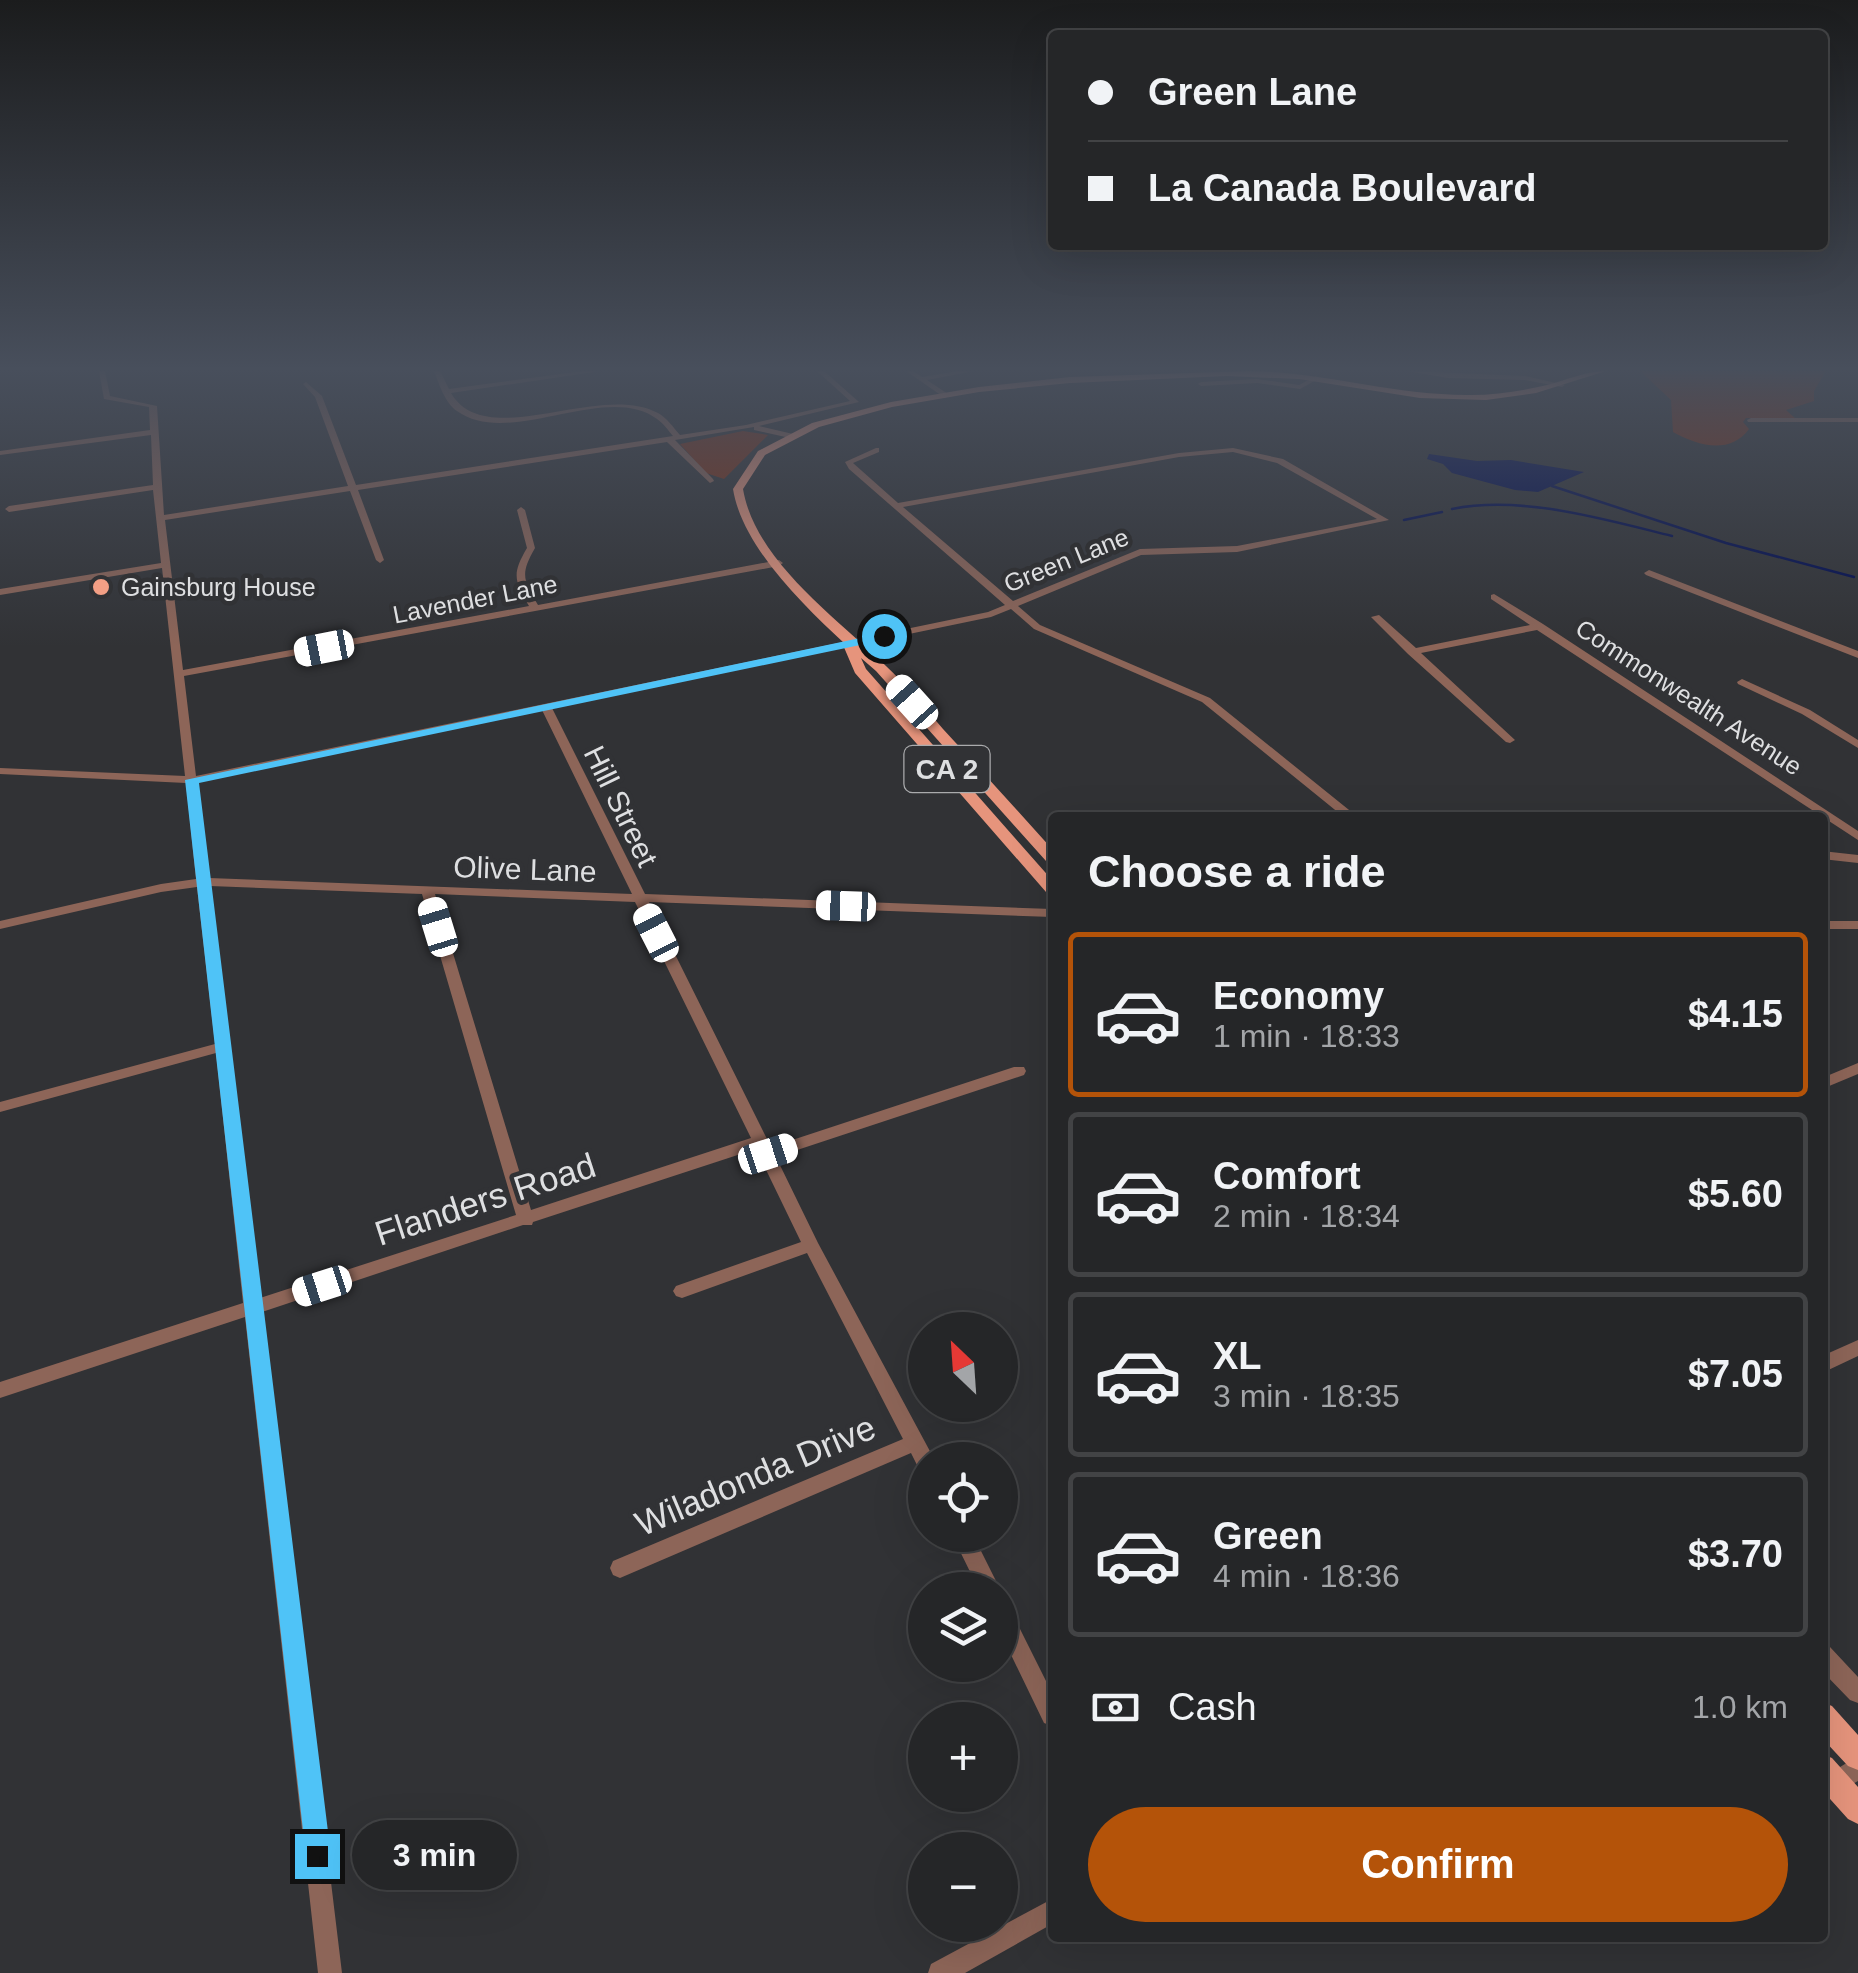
<!DOCTYPE html>
<html lang="en">
<head>
<meta charset="utf-8">
<style>
  body { margin:0; font-family:Arial,sans-serif; background:#313234; color:#f1f3f6; height:100vh; display:flex; flex-direction:column; font-size:38px; white-space:nowrap }
  * { box-sizing:border-box; margin:0 }
  p { font-size:32px; color:#a3a5a8 }
  .icon { flex:none; width:55px; height:55px; fill:none; stroke:currentColor; stroke-width:2; stroke-linecap:round; stroke-linejoin:round }
  .map { position:relative; flex:1; overflow:hidden }
  .side { position:absolute; left:1048px; top:812px; width:780px; height:1130px; display:flex; flex-direction:column; background:#252628; border-radius:10px; box-shadow:0 10px 40px #0002,0 0 0 2px #424345 }
  .side>* { flex:none }
  .guide { position:absolute; left:1048px; top:30px; width:780px; height:220px; border-radius:10px; box-shadow:0 10px 40px #0002,0 0 0 2px #424345; display:grid; align-content:center; height:220px; padding:0 40px; background:#252628 }
  .needle { width:65px; rotate:335deg }
  .fabs { position:absolute; left:908px; top:1312px; display:grid; gap:20px }
  .fabs a { display:grid; place-items:center; width:110px; height:110px; border-radius:50%; background:#252628; box-shadow:0 10px 40px #0002,0 0 0 2px #424345; font-size:50px }
  .end { position:absolute; width:45px; height:45px; margin:-22px; border:12px solid #4fc3f7; background:#111; box-shadow:0 0 0 5px #111 }
  .from { border-radius:50% }
  .bubble { position:absolute; height:70px; border-radius:35px; background:#252628; box-shadow:0 10px 40px #0002,0 0 0 2px #424345; font-size:32px; font-weight:600; line-height:70px; text-align:center }
  .car { position:absolute; width:30px; height:60px; margin:-30px -15px; border-radius:12px; box-shadow:0 0 8px 2px #0007; background:linear-gradient(#fff 24%,#345 0 40%,#fff 0 76%,#345 0 86%,#fff 0) }
  .guide b { display:flex; align-items:center; gap:35px; height:95px; font-size:38px }
  .guide b+b { border-top:2px solid #424345 }
  .guide i { width:25px; height:25px; background:#f1f3f6 }
  ul { padding:0; list-style:none }
  li { display:flex; align-items:center; gap:30px; height:165px; margin:0 20px 15px; padding:0 20px; border:5px solid #424345; border-radius:10px }
  li div { flex:1 }
  li b { display:block; font-size:38px }
  li em { font-style:normal; font-weight:600 }
  li.current { border-color:#b45309 }
  li>.icon { width:90px; height:90px; stroke-width:1.5 }
  h2 { padding:0 40px; font-size:45px; line-height:120px }
  .pay { display:flex; align-items:center; gap:25px; height:110px; padding:0 40px; font-size:38px }
  .pay p { margin-inline-start:auto }
  .primary-button { display:flex; gap:20px; margin-top:auto; padding:20px 40px }
  .primary-button a { flex:1; height:115px; border-radius:60px; background:#b45309; color:#fff; font-size:40px; font-weight:600; line-height:115px; text-align:center }
  .map>svg:first-child { display:block }
  .green { fill:#802e13 }
  .water { fill:#000c50 }
  .lines { fill:none; stroke-linecap:round; stroke-linejoin:round }
  .stream { stroke:#000c50; stroke-width:2.5 }
  .minor { fill:#8d6558; fill-rule:evenodd }
  .major { fill:#e6947c; fill-rule:evenodd }
  .route { fill:#4fc3f7 }
  .poi-dot { fill:#f39f85; stroke:#313235; stroke-width:4 }
  .labels { text-anchor:middle; dominant-baseline:central; stroke-width:9; stroke-linejoin:round; paint-order:stroke }
  .far-street-label { font-size:25px; fill:#dedfe1; stroke:#313235 }
  .far-poi-label { font-size:25px; fill:#dedfe1; stroke:#313235; text-anchor:start }
  .shield { fill:#313235; stroke:#aaabad; stroke-width:2.5 }
  .shield-label { font-size:28px; font-weight:bold; fill:#dedfe1 }
  .street-label { font-size:30px; fill:#dedfe1; stroke:#313235 }
  .near-street-label { font-size:35px; fill:#dedfe1; stroke:#313235 }
</style>
</head>
<body>
<div class="map">
<svg width="1858" height="1973" viewBox="0 0 1858 1973">
  <rect width="100%" height="100%" fill="#313235"/>
  <path class="green" d="M1640,371H1826L1814,391V401L1786,410L1796,419L1746,418L1743,422L1749,429C1730,455 1698,446 1673,432L1671,400Z
    M743,431L768,435L724,479L706,473L680,444Z"/>
  <path class="water" d="M1429,454L1477,461L1511,460L1584,472L1538,492L1515,490L1452,473L1443,464L1427,459Z"/>
  <g class="lines">
    <path class="stream" d="M1552,486L1726,543L1854,577
      M1452,509C1522,495 1603,519 1672,536
      M1404,520L1442,512"/>
    <path class="minor" d="M99,371H105L110,396L157,406L164,515L348,486L315,397L303,384L306,382L322,396L356,485L673,436C668,430 663,423 657,419C606,381 509,449 457,411C445,403 439,384 434,371H440L449,389L583,371H601L451,393C486,453 599,381 658,413C667,418 673,427 680,435L746,425L850,401L817,371H824L859,402L759,426L793,434L794,436L790,438L754,430V427L675,440L713,479L714,481L710,483L667,442L358,490L384,560L380,563L376,560L350,491L165,520L183,670L529,606C515,581 511,575 527,548L517,510L521,507L525,510L535,548C520,574 523,580 538,605L779,560L783,563L779,566L184,676L196,776L988,612L1005,605L849,469L845,462L876,448H879V452L853,463L898,503L1179,453L1233,448L1283,459L1389,520L1237,552L1141,555L1018,606L1040,625L1210,698L1359,818H1345L1202,702L1034,629L1011,609L991,617L552,708L645,894L1052,909V917L649,902L771,1147L1014,1067H1024L1026,1071L1024,1075L776,1157L818,1243L932,1455L934,1460H925V1470L918,1467L911,1453L627,1575L620,1578L613,1575L610,1568L613,1561L903,1439L807,1253L682,1298L676,1296L673,1291L676,1286L801,1242L756,1149L533,1222L532,1225H523L262,1312L342,1973H318L245,1317L0,1398V1382L243,1303L216,1053L0,1112V1102L215,1044L197,887L161,892L0,929V921L161,884L196,879L186,783L0,774V768L185,776L162,568L0,595V589L161,563L153,490L9,512L5,509L9,506L153,485L151,435L0,455V451L150,430L149,407L104,399ZM1233,452L1277,463L1377,519L1237,546L1140,549L1013,601L903,507L1179,457ZM542,710L632,894L209,878L197,782ZM210,886L422,894L516,1215L260,1298L230,1049L231,1046L229,1042ZM435,894L635,902L751,1138L531,1210Z
      M906,371H913L922,377L958,371H974L927,380L948,394L945,398Z
      M1407,371L1525,376L1565,385L1562,387L1525,380L1448,378Z
      M1316,376L1318,379L1300,389L1257,383L1201,386L1198,384L1201,382L1257,379L1299,385Z
      M1751,418H1858V422H1748L1747,420Z
      M1649,570L1858,651V658L1646,575L1644,573Z
      M1494,594L1543,624L1858,831V840L1537,630L1421,653L1515,740L1510,743L1506,742L1408,654L1371,617L1379,615L1416,648L1530,625L1491,599V595Z
      M1742,679L1810,710L1858,740V748L1802,714L1738,684L1737,682Z
      M1822,851L1858,855V863L1822,859Z
      M1822,921H1858V929H1822Z
      M1858,1063V1074L1822,1089V1078Z
      M1858,1340V1356L1822,1373V1356Z
      M952,1535H973L997,1583L1000,1590V1591L979,1590Z
      M1000,1600L1007,1603L1052,1693V1726L1044,1723L1000,1632Z
      M1822,1645L1830,1647L1858,1677V1703L1850,1700L1822,1671Z
      M1858,1756V1781L1835,1794L1827,1791L1824,1783L1827,1775Z
      M1052,1899V1924L965,1973H928L931,1964Z"/>
    <path class="major" d="M1249,371C1324,372 1396,396 1471,395C1496,395 1522,391 1547,385C1567,380 1586,371 1606,371L1536,393L1486,400L1420,398L1299,379L1227,376L1070,383L979,392L892,407L819,427L765,455L743,489C755,561 837,618 886,666C907,686 925,708 943,729C980,769 1016,809 1052,849V863L1046,861L876,671L861,658L866,669L1052,880V894L1046,892L855,673L843,645L844,643C803,605 742,546 733,489L758,451L812,423L891,402L979,387L1070,377Z
      M1822,1702L1832,1706L1858,1735V1770L1848,1766L1822,1738Z
      M1822,1754L1832,1758L1858,1787V1824L1848,1819L1822,1790Z"/>
  </g>
  <linearGradient id="sky" x2="0" y2="1"><stop stop-color="#1b1c1d"/><stop offset="0.57" stop-color="#484f5c"/><stop offset="1" stop-color="#484f5c" stop-opacity="0"/></linearGradient>
  <rect width="1858" height="647" fill="url(#sky)"/>
  <path class="route" d="M884,633L889,639L199,783L331,1856L327,1866L317,1870L307,1866L185,780Z"/>
  <circle class="poi-dot" cx="101" cy="587" r="10"/>
  <g class="labels">
    <g class="far-street-label">
      <text transform="translate(1066 560) rotate(-22)">Green Lane</text>
      <text transform="translate(475 599) rotate(-11)">Lavender Lane</text>
      <text transform="translate(1689 697) rotate(33)">Commonwealth Avenue</text>
    </g>
    <g class="far-poi-label">
      <text x="121" y="587">Gainsburg House</text>
    </g>
    <rect class="shield" x="904.5" y="746" width="85" height="46" rx="8"/>
    <g class="shield-label">
      <text x="947" y="769">CA 2</text>
    </g>
    <g class="street-label">
      <text transform="translate(621 806) rotate(64)">Hill Street</text>
      <text transform="translate(525 869) rotate(2)">Olive Lane</text>
    </g>
    <g class="near-street-label">
      <text transform="translate(485 1199) rotate(-18)">Flanders Road</text>
      <text transform="translate(755 1475) rotate(-23)">Wiladonda Drive</text>
    </g>
  </g>
</svg>
<div class="fabs">
<a><svg class="needle" viewBox="-14 -14 28 28"><path d="M0-13l5 13h-10z" fill="#e53935"/><path d="M0 13l5-13h-10z" fill="#a3a5a8"/></svg></a>
<a><svg class="icon" aria-label="locate" viewBox="0 0 24 24"><circle cx="12" cy="12" r="6"/><path d="M12 2v4M12 18v4M2 12h4M18 12h4"/></svg></a>
<a><svg class="icon" aria-label="layers" viewBox="0 0 24 24"><path d="M12 4l9 5-9 5-9-5zM3 14l9 5 9-5"/></svg></a>
<a>+</a>
<a>−</a>
</div>
<i class="end from" style="left:884px;top:636px"></i>
<i class="end" style="left:317px;top:1856px"></i>
<div class="bubble" style="left:352px;top:1820px;width:165px">3 min</div>
<i class="car" style="left:324px;top:648px;rotate:259deg"></i>
<i class="car" style="left:912px;top:702px;rotate:318deg"></i>
<i class="car" style="left:846px;top:906px;rotate:272deg"></i>
<i class="car" style="left:438px;top:927px;rotate:343deg"></i>
<i class="car" style="left:656px;top:933px;rotate:333deg"></i>
<i class="car" style="left:768px;top:1154px;rotate:72deg"></i>
<i class="car" style="left:322px;top:1286px;rotate:252deg"></i>
<div class="guide">
<b><i class="from"></i>Green Lane</b>
<b><i></i>La Canada Boulevard</b>
</div>
<section class="side">
<h2>Choose a ride</h2>
<ul>
<li class="current"><svg class="icon" aria-label="car" viewBox="0 0 24 24"><path d="M5 17H2v-5l4-1 3-4h7l3 4 3 1v5h-3M9 17h6M6 11h13"/><circle cx="7" cy="17" r="2"/><circle cx="17" cy="17" r="2"/></svg><div><b>Economy</b><p>1 min · 18:33</p></div><em>$4.15</em></li>
<li><svg class="icon" aria-label="car" viewBox="0 0 24 24"><path d="M5 17H2v-5l4-1 3-4h7l3 4 3 1v5h-3M9 17h6M6 11h13"/><circle cx="7" cy="17" r="2"/><circle cx="17" cy="17" r="2"/></svg><div><b>Comfort</b><p>2 min · 18:34</p></div><em>$5.60</em></li>
<li><svg class="icon" aria-label="car" viewBox="0 0 24 24"><path d="M5 17H2v-5l4-1 3-4h7l3 4 3 1v5h-3M9 17h6M6 11h13"/><circle cx="7" cy="17" r="2"/><circle cx="17" cy="17" r="2"/></svg><div><b>XL</b><p>3 min · 18:35</p></div><em>$7.05</em></li>
<li><svg class="icon" aria-label="car" viewBox="0 0 24 24"><path d="M5 17H2v-5l4-1 3-4h7l3 4 3 1v5h-3M9 17h6M6 11h13"/><circle cx="7" cy="17" r="2"/><circle cx="17" cy="17" r="2"/></svg><div><b>Green</b><p>4 min · 18:36</p></div><em>$3.70</em></li>
</ul>
<div class="pay"><svg class="icon" aria-label="cash" viewBox="0 0 24 24"><path d="M3 7h18v10H3z"/><circle cx="12" cy="12" r="2"/></svg>Cash<p>1.0 km</p></div>
<div class="primary-button"><a>Confirm</a></div>
</section>
</div>
</body>
</html>
